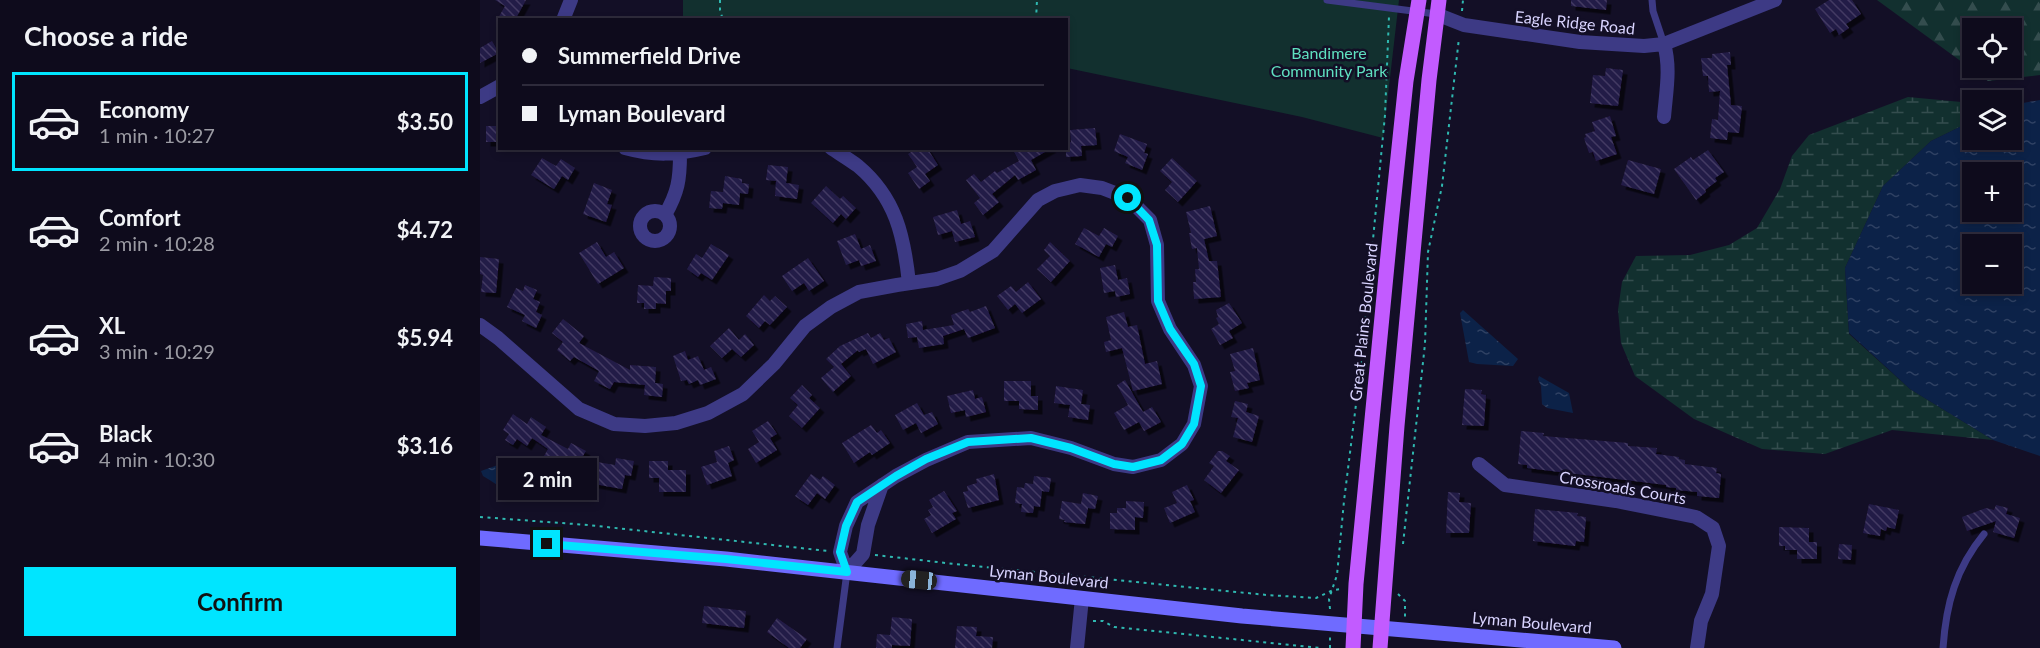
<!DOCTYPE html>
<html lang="en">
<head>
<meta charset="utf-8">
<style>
  body { margin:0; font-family:Lato,sans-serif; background:#1c1929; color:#f1f3f6; height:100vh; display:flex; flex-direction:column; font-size:22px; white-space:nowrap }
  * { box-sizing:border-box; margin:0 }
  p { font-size:20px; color:#9b9ba3 }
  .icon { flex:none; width:33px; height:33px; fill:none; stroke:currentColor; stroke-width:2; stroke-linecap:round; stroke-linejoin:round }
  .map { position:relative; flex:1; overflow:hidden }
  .side { display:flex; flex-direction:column; background:#0e0b1c; width:480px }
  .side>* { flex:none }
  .hud { position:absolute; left:18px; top:18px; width:570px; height:132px; border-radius:0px; box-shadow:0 3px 9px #0003,0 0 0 2px #2e2b3b; display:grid; align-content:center; height:132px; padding:0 24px; background:#0e0b1c }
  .buttons { position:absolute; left:1482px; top:18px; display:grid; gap:12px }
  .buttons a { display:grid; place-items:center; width:60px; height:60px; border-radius:0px; background:#0e0b1c; box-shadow:0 3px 9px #0003,0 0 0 2px #2e2b3b; font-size:30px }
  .end { position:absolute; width:27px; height:27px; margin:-14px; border:8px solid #00e5ff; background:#111; box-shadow:0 0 0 3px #111 }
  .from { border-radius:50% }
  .bubble { position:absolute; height:42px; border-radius:0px; background:#0e0b1c; box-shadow:0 3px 9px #0003,0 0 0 2px #2e2b3b; font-size:20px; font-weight:700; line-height:42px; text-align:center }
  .car { position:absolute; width:18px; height:36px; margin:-18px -9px; border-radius:8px; box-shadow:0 0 4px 2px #0007; background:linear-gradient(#222 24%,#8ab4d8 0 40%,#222 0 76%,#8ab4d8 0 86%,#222 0) }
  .hud b { display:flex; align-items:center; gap:21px; height:57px; font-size:22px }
  .hud b+b { border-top:2px solid #2e2b3b }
  .hud i { width:15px; height:15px; background:#f1f3f6 }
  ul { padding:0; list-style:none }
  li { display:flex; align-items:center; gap:18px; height:99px; margin:0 12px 9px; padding:0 12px; border:3px solid transparent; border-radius:0px }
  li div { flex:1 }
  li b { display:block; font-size:22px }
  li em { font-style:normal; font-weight:700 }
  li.active { border-color:#00e5ff }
  li>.icon { width:54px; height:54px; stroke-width:1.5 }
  h2 { padding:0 24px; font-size:27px; line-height:72px }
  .cta { display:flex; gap:12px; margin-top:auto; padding:12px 24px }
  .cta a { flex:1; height:69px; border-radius:0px; background:#00e5ff; color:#111; font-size:24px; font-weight:700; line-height:69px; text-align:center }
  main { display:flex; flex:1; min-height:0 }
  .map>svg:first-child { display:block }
  .forest { fill:url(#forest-firs); fill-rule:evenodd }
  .wetland { fill:url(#wetland-marsh) }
  .park { fill:#12302f }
  .water { fill:url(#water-ripples); fill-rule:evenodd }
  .building { fill:url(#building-back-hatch); filter:url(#shadow) }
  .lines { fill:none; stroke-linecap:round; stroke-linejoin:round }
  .path { stroke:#2fb8b0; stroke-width:2; stroke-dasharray:3 4.5; stroke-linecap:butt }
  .lane { stroke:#3d3a85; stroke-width:7 }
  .street { stroke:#3d3a85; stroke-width:14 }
  .secondary { stroke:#6f6bff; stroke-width:15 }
  .primary { stroke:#c25bff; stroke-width:15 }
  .route { stroke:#00e5ff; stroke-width:8 }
  .labels { text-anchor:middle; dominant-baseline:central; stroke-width:5; stroke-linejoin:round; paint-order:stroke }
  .street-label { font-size:16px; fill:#d9d4ff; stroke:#130f26 }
  .park-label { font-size:16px; fill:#5fe0c0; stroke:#130f26 }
</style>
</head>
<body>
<main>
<section class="side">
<h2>Choose a ride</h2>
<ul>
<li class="active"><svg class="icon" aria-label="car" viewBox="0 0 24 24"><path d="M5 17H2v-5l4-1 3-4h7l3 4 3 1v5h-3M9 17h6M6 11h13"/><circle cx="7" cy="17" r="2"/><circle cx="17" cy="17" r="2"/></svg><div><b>Economy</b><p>1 min · 10:27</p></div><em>$3.50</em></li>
<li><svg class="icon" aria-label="car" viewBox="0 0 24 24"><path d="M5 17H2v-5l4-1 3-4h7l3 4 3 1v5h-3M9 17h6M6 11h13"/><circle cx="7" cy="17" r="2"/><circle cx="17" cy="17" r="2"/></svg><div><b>Comfort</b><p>2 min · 10:28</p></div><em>$4.72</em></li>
<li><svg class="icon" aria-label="car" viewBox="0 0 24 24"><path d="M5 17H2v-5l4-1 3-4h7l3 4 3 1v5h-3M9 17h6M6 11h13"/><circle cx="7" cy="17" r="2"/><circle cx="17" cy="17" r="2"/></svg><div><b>XL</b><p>3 min · 10:29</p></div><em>$5.94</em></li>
<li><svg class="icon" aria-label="car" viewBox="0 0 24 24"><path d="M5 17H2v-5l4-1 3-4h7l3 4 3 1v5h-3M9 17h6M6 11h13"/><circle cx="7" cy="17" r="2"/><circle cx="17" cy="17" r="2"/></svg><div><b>Black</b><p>4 min · 10:30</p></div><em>$3.16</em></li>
</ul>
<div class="cta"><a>Confirm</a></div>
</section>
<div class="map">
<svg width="1560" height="648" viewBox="0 0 1560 648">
  <defs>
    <pattern id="forest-firs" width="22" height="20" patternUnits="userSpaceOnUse" patternTransform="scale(1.5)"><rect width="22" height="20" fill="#12302f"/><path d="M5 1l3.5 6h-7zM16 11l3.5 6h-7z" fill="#344d4e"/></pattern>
    <pattern id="wetland-marsh" width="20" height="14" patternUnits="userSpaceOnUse" patternTransform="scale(1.5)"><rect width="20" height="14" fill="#12302f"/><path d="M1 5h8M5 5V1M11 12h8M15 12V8" fill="none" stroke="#344d4e"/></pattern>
    <pattern id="water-ripples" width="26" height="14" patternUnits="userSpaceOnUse" patternTransform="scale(1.5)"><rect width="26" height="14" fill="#0c2248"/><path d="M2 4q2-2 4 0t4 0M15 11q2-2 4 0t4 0" fill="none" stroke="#2f4163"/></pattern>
    <pattern id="building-back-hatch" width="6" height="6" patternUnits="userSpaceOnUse" patternTransform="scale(1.5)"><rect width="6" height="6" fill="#241b47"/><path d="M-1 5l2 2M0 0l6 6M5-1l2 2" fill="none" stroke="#433b63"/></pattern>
    <filter id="shadow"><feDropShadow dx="4.5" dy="4.5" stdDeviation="0" flood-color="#0009"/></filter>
  </defs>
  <rect width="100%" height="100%" fill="#130f26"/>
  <path class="forest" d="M1397,0H1560V75L1508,81ZM1492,28H1532V68H1492Z"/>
  <path class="wetland" d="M1428,97L1492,103V121L1451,141L1403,186L1365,268L1369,334L1430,389L1513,440L1412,430L1345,454L1282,449L1214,419L1155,376L1141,343L1138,310L1142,282L1156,256L1210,255L1249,245L1277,228L1300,189L1312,156L1329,135Z"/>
  <path class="park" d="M203,0H919L903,138L822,117L587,68L586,20H203Z"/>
  <path class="water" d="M1560,100V456L1513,440L1430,389L1369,333L1365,268L1403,186L1451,141L1492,121V140H1532V105ZM1492,172H1532V212H1492ZM1492,244H1532V284H1492Z
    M983,310L1038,359L1033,366L997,364L989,362L980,313Z
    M1059,376L1089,393L1093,413L1067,408L1062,404L1061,386L1058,379Z
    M26,462C41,464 61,484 62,499L60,502C41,503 19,485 3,476L1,471Z"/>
  <path class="building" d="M15,0H46L35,20H17L25,6Z
    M1091,0H1127L1126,10L1091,6Z
    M1349,0H1372L1381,14L1366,24L1369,28L1359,35L1356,29L1350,33L1335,9Z
    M12,41L19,53L0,63V48Z
    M1250,52L1251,65H1247L1251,105L1262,106L1259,133L1248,132L1247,140L1230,138L1232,119L1238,120L1240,91L1229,92L1228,76H1223L1221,58H1232V54Z
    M1126,68L1143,70L1138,106L1110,103L1113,75L1125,76Z
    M1130,116L1136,136L1131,137L1137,154L1116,161L1113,152L1109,153L1104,138L1106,137L1105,134L1115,131L1112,122Z
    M6,126H20V142H6Z
    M615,128L617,145L601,146L602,156L586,157V143L591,142L590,130Z
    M640,134L667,144L664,153L668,154L662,170L645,163L648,157L634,151Z
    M437,148H447L458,165L445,174L450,181L439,189L428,173L437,167L428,154Z
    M532,148H572L551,160L556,170L538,180L535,175L512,194L519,202L503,215L494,203L500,198L486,180L494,174L501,182L515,171L517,173L539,161Z
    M1228,150L1244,172L1235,178L1237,181L1225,190L1226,192L1216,200L1194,169L1211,157L1213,160Z
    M62,158L76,166L81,159L95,168L88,180L82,176L74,189L51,175Z
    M692,158L717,181L698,202L685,190L692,182L680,171Z
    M1148,160L1181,169L1174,194L1141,185Z
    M288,165L308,167L306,183L319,185L317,199L295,196L296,181L286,180Z
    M245,176L262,179V183L269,184L268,194L260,193L259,205L243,203L242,209L229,208L231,191L243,192Z
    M114,183L132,190L127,204L132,205L126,222L103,214Z
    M346,186L360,199L363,196L376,208L366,219L361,214L353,223L331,203Z
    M730,206L737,236L724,239L729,261H737L741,297L714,299L713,282H716L715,269H719L717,248L712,249L709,233H711L706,212Z
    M477,210L481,224L490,221L495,237L475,242L472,231L458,235L453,217Z
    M604,228L619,236L624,228L638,236L632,247L626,244L619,257L595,244Z
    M375,234L381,249L390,245L396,261L381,266L379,260L366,265L357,241Z
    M117,242L126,257L134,252L144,268L118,284L99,253Z
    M570,242L590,261L571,282L557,269L570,256L564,250Z
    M231,244L249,255L232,280L221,273L218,277L207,269L216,254L222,258Z
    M0,257L19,259L16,293L1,292L3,275L0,274Z
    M328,258L344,281L329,291L324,283L312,291L302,276Z
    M635,265L638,280L647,278L650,294L636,297L635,291L624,293L620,268Z
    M174,277L191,278V291H186V304L176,303V309H164V303H157L158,285L173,286Z
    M548,282L561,299L542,313L535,304L528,310L517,296L531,286L536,292Z
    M45,285L57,290L53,299L60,302L56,312L62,315L56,328L42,321L45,315L27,307L36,288L43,291Z
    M284,295L290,301L295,296L307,307L290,325L285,321L279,328L266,316Z
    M749,303L762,323L749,331L753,338L740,345L731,329L739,324L736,318L738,317L736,310Z
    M506,306L515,328L488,338L484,329L463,336L464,344L439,348L437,337L428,338L426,324L442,321L443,330L474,325L471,315L488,309L490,312Z
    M644,312L648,327L657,325L665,364L677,361L682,384L653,391L642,348L626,352L624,342L631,340L626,317Z
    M83,319L104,336L99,343L150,370V365L176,367L175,383L183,384L182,397L164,395L165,385L134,382L130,389L114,381L119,371L94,357L90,361L77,350L83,342L72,333Z
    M249,328L259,340L265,334L274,345L261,357L252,349L242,358L230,346Z
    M388,333L391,338L400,333L404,340L409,338L416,352L393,364L386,349L379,352L378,350L361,364L371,376L353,392L341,378L354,367L346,359L360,346Z
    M773,348L780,380L767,383L769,388L755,391L750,372L755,371L750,354Z
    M205,351L208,360L218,356L224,370L231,367L236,379L220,385L218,380L209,384L207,380L201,381L193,356Z
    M645,380L663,412L672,407L681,422L664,431L659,422L644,430L634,413L648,405L637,385Z
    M524,381H551V396H558V410L539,409V401H524Z
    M322,385L332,395L329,398L340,408L322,428L309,416L318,405L310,398Z
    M576,386L603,390L601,404L610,405L608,420L588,417L590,405L574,403Z
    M985,389L1002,390L1001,394L1006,395L1004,426L982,425Z
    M493,390L495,399L502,397L506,412L486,417L485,410L471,413L467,396Z
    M755,401L768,404L766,412L779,416L772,442L753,437L758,418L751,417Z
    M437,403L444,415L452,412L458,424L441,433L436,423L423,430L415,415Z
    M33,414L47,424L51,417L66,427L61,435L88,449L91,443L106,451L94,470L64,456L68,449L52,438L47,446L37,439L33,445L25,440L29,434L23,430Z
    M288,421L297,434L290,438L297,450L276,463L268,449L279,442L272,431Z
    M391,425L397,433L401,430L410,443L392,455L390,452L374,463L362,443Z
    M1041,431L1064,433L1063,436L1148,443V446L1177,448L1176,454L1199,457V459L1205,460V464L1237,468L1236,473L1241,474L1239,498L1217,496V492L1196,490V488L1186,487V485L1047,468V465L1038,464Z
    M249,446L254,460L248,463L252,476L227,485L221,467L237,462L234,451Z
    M738,451H742L750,456L746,461L759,470L741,493L724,480L734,466L729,463Z
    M136,458L154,461L151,476L145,475L142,489L114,484L117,462L135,465Z
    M169,461H188V470H206V492H179V478H169Z
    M331,474L340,480L343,476L355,485L345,499L337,493L328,505L315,496Z
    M514,474L519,500L488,508L483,492L488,491L487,486L497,483L496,479Z
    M554,476L571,478L569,492L562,491L560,507L554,506L553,513L541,512L542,504L535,503L537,487L544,488L545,483L553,484Z
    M707,485L714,500L710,501L715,512L690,523L684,508L697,503L692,492Z
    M464,491L477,511L472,513L476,519L452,533L444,519L451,515L448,510L453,507L449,500Z
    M968,492L980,493L979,502L991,503L989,533H966Z
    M603,493L618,496L615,509L608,508L605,524L584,522L585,520L579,519L582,501L601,504Z
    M646,501L664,502L663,518L655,517V530L630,529V513H637V508H646Z
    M1389,504L1419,510L1415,529L1407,527L1406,531L1401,529L1400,536L1383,533Z
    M1516,505L1528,508L1526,514L1540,518L1534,538L1513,532L1516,521L1487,531L1482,517L1506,508L1514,510Z
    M1055,509L1098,513L1097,516L1106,517L1104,542L1096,541L1095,546L1053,541Z
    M1299,527L1329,528V542H1337V559H1317V550H1305V546H1299Z
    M1359,544L1372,545L1371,560L1358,559Z
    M224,606L266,611L264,628L222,623Z
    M412,617L432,619L430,646L412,645V648H396L397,634L410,635Z
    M297,618L327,639L320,648H309L287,632Z
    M477,626L497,627L496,636L513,637L512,648H475Z"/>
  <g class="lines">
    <path class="path" d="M240,0V10L243,20
      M982,11L983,0
      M556,20L557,0
      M0,517L108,525L348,551
      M923,544L945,344L948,252L962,186L979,38
      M395,555L475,564L787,595L836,598L853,590L862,589
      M918,594L925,601V618
      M850,609L849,599L857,575L864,501L881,364L905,115L909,16
      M613,621H623L634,627L841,648
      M850,648V636"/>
    <path class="lane" d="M847,0L956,14
      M1172,0L1173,11L1184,44
      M357,648L367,572
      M1463,648C1466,604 1476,568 1504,534"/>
    <path class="street" d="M956,14L984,25L1100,42L1164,46L1184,44L1295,0
      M83,20L91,0
      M0,97L20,86
      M1184,117C1186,92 1191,68 1184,44
      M145,148C174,156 196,155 225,148
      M351,148C360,154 370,160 378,166C416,198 424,236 429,283
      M160 226a15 15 0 1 1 30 0a15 15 0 1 1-30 0Z
      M185,215C198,192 200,180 200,154
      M0,325L18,338L99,409L134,424L165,426L196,423L228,413L263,394L294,364L325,326L351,307L379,292L417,285L457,279L480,271L513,251L558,200L575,191L600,185L622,188L648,198L670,220L677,245L678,301L690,329L714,365L721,386L714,424L702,444L681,460L653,467L634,464L591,448L551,438L488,442L446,460L416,476L377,502L366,526L360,552L367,572
      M999,464L1025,485L1136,501L1216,517L1233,528L1239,546L1232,594L1221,621L1217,648
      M367,572L383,554L388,525L402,485
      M597,648L602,598"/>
    <path class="secondary" d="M0,538L246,559L762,616L1134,648"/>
    <path class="primary" d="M873,648L876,584L911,224L926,81L939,0
      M900,648L917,426L949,80L959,0"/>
  </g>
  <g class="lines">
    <path class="route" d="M67,544L246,559L367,572L360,552L366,526L377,502L416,476L446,459L488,442L551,438L591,448L634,464L653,467L681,460L702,444L714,424L721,386L714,364L690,329L678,301L677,245L669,220L648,198"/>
  </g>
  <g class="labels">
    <g class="street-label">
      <text transform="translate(1095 22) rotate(6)">Eagle Ridge Road</text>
      <text transform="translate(883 322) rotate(-84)">Great Plains Boulevard</text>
      <text transform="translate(1143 487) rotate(10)">Crossroads Courts</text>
      <text transform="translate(569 576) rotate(6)">Lyman Boulevard</text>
      <text transform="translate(1052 622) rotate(5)">Lyman Boulevard</text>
    </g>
    <g class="park-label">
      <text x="849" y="52">Bandimere<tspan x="849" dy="18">Community Park</tspan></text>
    </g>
  </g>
</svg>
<div class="buttons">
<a><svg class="icon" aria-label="locate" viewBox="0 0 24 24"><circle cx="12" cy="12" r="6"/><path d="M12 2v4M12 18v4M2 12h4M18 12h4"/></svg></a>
<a><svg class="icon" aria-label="layers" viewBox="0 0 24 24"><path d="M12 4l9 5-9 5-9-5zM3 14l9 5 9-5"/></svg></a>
<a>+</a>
<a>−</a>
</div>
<i class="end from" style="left:648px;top:198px"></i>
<i class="end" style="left:67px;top:544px"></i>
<div class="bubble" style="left:18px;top:458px;width:99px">2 min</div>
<i class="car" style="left:439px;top:580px;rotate:276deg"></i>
<div class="hud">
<b><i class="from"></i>Summerfield Drive</b>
<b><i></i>Lyman Boulevard</b>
</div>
</div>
</main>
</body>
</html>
